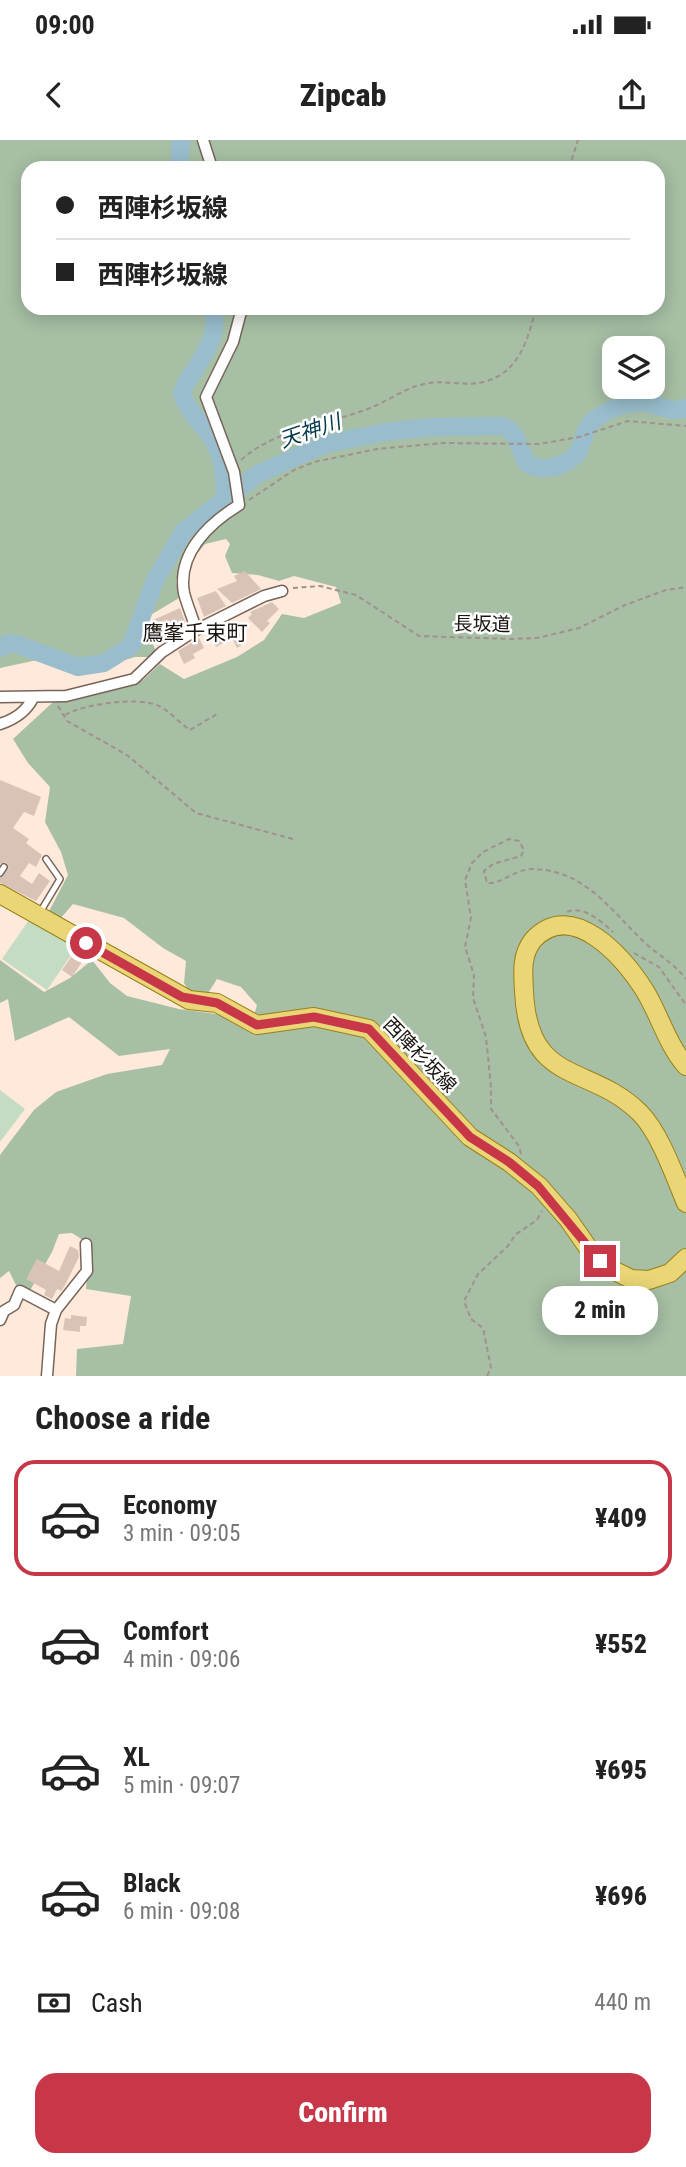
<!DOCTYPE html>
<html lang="en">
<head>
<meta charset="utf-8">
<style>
  body { margin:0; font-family:"Roboto Condensed","Noto Sans JP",sans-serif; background:#f2f2f2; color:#222; height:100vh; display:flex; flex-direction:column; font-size:26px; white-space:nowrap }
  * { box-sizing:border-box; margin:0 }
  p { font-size:23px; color:#767676 }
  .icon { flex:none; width:38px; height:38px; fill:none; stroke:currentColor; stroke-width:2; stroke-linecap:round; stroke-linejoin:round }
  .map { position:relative; height:1236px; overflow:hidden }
  .sheet { display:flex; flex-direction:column; background:#fff; flex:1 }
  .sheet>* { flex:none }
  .top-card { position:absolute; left:21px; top:21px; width:644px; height:154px; border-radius:21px; box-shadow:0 4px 18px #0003; display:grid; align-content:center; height:154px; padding:0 35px; background:#fff }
  .tools { position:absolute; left:602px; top:196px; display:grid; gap:14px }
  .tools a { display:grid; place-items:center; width:63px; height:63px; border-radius:14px; background:#fff; box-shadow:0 4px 18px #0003; font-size:35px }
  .end { position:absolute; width:32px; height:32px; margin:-16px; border:9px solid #c73748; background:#fff; box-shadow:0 0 0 4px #fff }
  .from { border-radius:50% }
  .bubble { position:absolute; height:49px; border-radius:21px; background:#fff; box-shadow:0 4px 18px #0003; font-size:23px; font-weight:800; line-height:49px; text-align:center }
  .top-card b { display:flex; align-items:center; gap:24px; height:66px; font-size:26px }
  .top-card b+b { border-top:2px solid #e0e0e0 }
  .top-card i { width:18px; height:18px; background:#222 }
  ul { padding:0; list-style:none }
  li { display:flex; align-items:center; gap:21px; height:116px; margin:0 14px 10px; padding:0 21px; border:4px solid transparent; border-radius:21px }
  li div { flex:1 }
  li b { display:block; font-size:26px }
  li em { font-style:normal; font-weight:800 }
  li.current { border-color:#c73748 }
  li>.icon { width:63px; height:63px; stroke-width:1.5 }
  h2 { padding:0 35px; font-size:32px; line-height:84px }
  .pay { display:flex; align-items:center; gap:18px; height:77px; padding:0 35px; font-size:26px }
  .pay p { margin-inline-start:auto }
  .cta { display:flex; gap:14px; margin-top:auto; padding:14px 35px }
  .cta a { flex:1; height:80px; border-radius:21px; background:#c73748; color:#fff; font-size:28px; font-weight:800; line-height:80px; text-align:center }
  .status { display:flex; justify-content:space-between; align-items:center; height:49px; padding:0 35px; background:#fff; direction:ltr }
  .status svg { height:19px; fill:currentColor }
  header { display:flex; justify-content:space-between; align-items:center; height:91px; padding:0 35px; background:#fff; font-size:32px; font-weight:800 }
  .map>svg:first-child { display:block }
  .green { fill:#c4dcc3 }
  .forest { fill:#a7bfa5; fill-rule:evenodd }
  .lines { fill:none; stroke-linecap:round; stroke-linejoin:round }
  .river { stroke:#99bdcd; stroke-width:18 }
  .building { fill:#d8c3b6 }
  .service-casing { stroke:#776559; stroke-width:8 }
  .minor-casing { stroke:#776559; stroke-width:13 }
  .primary-casing { stroke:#988018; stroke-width:20 }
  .path { stroke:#a19187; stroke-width:2; stroke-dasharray:5 3.5; stroke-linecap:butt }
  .service { stroke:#fff; stroke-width:5 }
  .minor { stroke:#fff; stroke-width:10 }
  .primary { stroke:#ead677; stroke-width:18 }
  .route { stroke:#c73748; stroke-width:9 }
  .labels { text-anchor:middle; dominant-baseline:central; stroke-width:5; stroke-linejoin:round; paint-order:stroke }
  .street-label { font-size:19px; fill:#1b140f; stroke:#fff }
  .water-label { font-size:21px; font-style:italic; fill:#03394b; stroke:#fff }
  .neighbourhood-label { font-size:21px; fill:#1b140f; stroke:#fff }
</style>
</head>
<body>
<div class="status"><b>09:00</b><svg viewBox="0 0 49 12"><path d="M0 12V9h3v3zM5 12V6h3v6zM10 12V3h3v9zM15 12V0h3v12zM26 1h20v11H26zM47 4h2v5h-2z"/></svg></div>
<header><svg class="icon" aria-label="back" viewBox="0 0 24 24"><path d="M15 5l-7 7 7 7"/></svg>Zipcab<svg class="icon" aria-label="share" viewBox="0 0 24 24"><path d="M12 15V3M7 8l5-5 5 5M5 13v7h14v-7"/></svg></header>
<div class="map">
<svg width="686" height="1236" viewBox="0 0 686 1236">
  <rect width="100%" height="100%" fill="#ffe9db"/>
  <path class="green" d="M31,777L76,808L47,850L2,819Z
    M0,950L25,969L0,1002Z"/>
  <path class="forest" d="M0,0H686V1236H76L77,1209L123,1204L131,1156L86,1149L89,1104L72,1093L59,1094L52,1112L24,1161L9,1131L0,1138V1015L34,970L56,952L107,934L162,925L170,909L119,916L69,877L15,901L8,859L0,863V820L44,852L70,838L92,820L110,843L127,856L179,869L253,879L257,865L241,847L217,839L207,855L189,851L184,843L186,821L163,808L124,778L73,764L60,779L47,775L68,735L61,712L45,682L50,647L28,623L13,599L52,563L143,540L160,524L184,539L237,517L264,500L282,474L304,478L341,463L336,447L294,436L279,441L258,435L232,433L225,416L230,404L226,399L205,404L176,440L179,458L144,479L156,512L150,517H135L85,532L42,519L0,528ZM28,28H658V168H28ZM614,208H653V247H614Z"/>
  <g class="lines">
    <path class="river" d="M179,28L181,0
      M212,168C224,201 192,225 182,253C187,270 198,280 209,294C224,313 224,334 225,358
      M0,508L10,503L19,505L78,527L104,523L131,506L155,440L184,391L258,334L298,316L326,304L386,292L433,287L501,286C518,290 519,312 528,324C537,329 545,329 554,327C593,316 574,293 598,277C611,268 628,262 644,263C659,264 671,274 686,268"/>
  </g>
  <path class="building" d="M245,431L261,449L232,463L217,449L237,441L234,436Z
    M216,451L226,466L204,477L197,458Z
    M272,462L279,469L267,481L270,483L262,492L248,478L252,474L250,472Z
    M180,468L187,487L163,502L151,481Z
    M236,484L245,503L237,508L232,498L216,507L210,492L224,485L227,490Z
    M199,498L204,508L193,514L195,518L184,524L178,511Z
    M0,640L41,657L34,676L24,672L13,688L29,699L26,703L42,715L36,727L29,723L20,736L32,744L39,733L50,741L36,761L0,743V738L9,727L5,722L0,724Z
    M76,810L86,816L72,837L62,830Z
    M70,1106L78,1110L79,1117L65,1145L61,1151L57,1149L52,1159L44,1155L46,1150L26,1139L37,1119L59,1131Z
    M71,1175L87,1177L86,1186H80V1192L63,1190L65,1178L71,1179Z"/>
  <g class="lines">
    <defs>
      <path id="service" d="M0,733L4,727
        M39,774L60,739L46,719"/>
      <path id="minor" d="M203,0L212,28
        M196,490C193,478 187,465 184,453C177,414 208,384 239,365L234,332L206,257L233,202L242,168
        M0,557L66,556L134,539L162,512L196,490L264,456L282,451
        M0,584C15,579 26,572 33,558
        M0,1180L4,1171L14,1165L20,1151L56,1170
        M47,1236L51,1184L56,1170L87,1131L86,1104"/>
      <path id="primary" d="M0,754L189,860L217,863L257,885L314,877L369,889L470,997L509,1022L539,1046L568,1079L591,1112L609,1128L631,1139L649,1140L670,1133L686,1118
        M686,926C667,904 660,876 645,851C624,818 572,757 533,800C521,815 523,833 524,851C528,947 590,923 640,973C660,993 675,1037 686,1063"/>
    </defs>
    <use href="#service" class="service-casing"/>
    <use href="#minor" class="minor-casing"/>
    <use href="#primary" class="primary-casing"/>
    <path class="path" d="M569,28L578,0
      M241,320C277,288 327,285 370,268C388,261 405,248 424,244C444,239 464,247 483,242C519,234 528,199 536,168
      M249,360L294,330L314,322L377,309L443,303L539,304L579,297L628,281L686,286
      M293,448L320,446L356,455L419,496L511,499L537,498L579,488L625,465L666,450L686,447
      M58,566L67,581L127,615L196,673L293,699
      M65,575C84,564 139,556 159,566C168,570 181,584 190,590L217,574
      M567,772C583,765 601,781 613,792
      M634,813L659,827L686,865
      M521,1014L519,1006L491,969V947L486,897L473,858L474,835L465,807L471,778L465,740L472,723L483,712L509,699L519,701L524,710L521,716L493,724L484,731L487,743C503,744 515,729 532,729C583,729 610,769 642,800C656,814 674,823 686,839
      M487,1236L491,1228L483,1188L471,1179L464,1161L478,1134L508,1106L515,1095L537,1080L542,1071"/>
    <use href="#service" class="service"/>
    <use href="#minor" class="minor"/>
    <use href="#primary" class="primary"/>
  </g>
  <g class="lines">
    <path class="route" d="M86,803L182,857L217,863L257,885L314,877L369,889L470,997L509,1022L538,1046L600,1121"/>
  </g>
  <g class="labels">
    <g class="street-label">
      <text transform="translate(482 484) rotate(1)">長坂道</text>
      <text transform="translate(420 915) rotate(46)">西陣杉坂線</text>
    </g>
    <g class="water-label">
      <text transform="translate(310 291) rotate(-19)">天神川</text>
    </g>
    <g class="neighbourhood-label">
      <text x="195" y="493">鷹峯千束町</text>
    </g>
  </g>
</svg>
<div class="tools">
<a><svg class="icon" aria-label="layers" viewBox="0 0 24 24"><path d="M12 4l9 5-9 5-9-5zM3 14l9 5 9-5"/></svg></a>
</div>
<i class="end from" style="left:86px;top:803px"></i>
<i class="end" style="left:600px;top:1121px"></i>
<div class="bubble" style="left:542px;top:1146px;width:116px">2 min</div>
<div class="top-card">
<b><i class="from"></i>西陣杉坂線</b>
<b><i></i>西陣杉坂線</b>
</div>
</div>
<section class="sheet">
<h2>Choose a ride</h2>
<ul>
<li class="current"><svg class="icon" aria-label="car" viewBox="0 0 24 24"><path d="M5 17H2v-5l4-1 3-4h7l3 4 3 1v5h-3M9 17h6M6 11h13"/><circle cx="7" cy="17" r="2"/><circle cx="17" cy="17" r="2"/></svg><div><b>Economy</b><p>3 min · 09:05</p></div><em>¥409</em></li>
<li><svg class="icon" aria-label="car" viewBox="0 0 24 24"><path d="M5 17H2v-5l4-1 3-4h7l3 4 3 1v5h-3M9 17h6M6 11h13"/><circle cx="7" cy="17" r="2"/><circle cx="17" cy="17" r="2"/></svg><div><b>Comfort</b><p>4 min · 09:06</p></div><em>¥552</em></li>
<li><svg class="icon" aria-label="car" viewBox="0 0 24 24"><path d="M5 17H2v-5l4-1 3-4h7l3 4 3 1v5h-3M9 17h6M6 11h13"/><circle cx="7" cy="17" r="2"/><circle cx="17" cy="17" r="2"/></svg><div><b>XL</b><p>5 min · 09:07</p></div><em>¥695</em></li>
<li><svg class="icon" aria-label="car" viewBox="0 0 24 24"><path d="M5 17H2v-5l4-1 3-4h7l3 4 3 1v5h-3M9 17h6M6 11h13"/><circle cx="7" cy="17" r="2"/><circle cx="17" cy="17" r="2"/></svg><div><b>Black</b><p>6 min · 09:08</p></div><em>¥696</em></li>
</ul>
<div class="pay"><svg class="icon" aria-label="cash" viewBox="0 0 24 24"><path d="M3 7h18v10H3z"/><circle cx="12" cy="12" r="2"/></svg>Cash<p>440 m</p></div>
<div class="cta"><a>Confirm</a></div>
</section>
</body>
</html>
